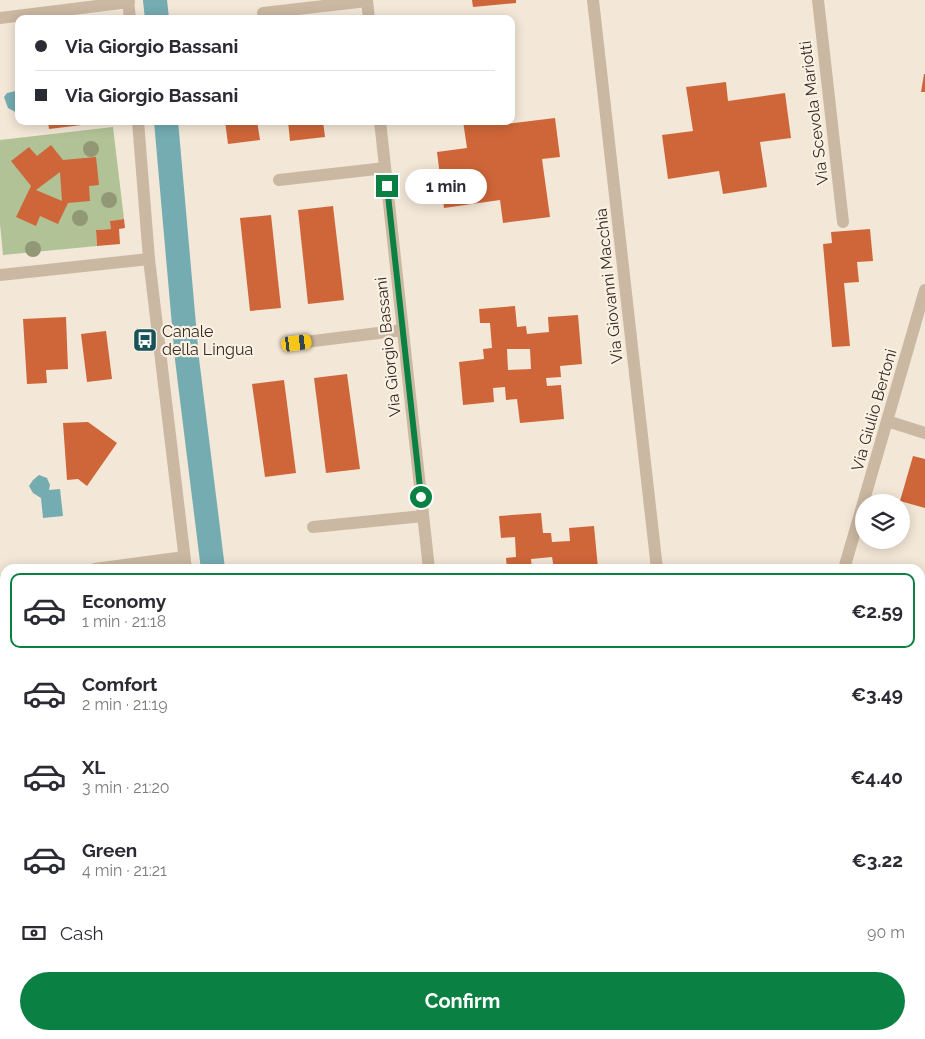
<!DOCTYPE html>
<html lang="en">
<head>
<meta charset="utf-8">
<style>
  body { margin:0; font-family:Raleway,sans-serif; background:#f7f7f7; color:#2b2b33; height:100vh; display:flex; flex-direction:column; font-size:19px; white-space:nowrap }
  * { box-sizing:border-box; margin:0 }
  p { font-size:16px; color:#7c7c81 }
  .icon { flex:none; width:28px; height:28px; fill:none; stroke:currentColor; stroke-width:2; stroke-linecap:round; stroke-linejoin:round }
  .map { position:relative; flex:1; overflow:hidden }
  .side { position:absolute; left:0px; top:564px; width:925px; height:476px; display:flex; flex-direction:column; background:#fff; border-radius:15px 15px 0 0; box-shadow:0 2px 12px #0003 }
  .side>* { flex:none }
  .banner { position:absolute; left:15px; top:15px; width:500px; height:110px; border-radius:10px; box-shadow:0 2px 12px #0003; display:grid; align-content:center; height:110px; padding:0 20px; background:#fff }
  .tools { position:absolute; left:855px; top:494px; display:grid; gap:10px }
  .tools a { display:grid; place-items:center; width:55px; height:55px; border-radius:50%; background:#fff; box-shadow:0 2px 12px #0003; font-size:25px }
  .end { position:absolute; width:22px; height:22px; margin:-11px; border:6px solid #0b8043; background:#fff; box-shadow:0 0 0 2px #fff }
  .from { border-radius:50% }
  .bubble { position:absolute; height:35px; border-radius:18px; background:#fff; box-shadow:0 2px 12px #0003; font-size:16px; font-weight:700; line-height:35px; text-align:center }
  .car { position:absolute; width:15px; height:30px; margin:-15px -8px; border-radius:6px; box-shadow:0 0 4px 1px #0007; background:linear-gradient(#f5c518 24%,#345 0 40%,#f5c518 0 76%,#345 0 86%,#f5c518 0) }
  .banner b { display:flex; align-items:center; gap:18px; height:48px; font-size:19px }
  .banner b+b { border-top:1px solid #e1e1e2 }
  .banner i { width:12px; height:12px; background:#2b2b33 }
  ul { padding:9px 0 0; list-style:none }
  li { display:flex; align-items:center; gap:15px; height:75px; margin:0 10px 8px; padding:0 10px; border:2px solid transparent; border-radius:10px }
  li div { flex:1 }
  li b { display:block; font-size:19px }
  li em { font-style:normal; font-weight:700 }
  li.current { border-color:#0b8043 }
  li>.icon { width:45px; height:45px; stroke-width:1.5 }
  .pay { display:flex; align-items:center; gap:12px; height:55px; padding:0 20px; font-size:19px }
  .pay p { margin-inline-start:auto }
  .cta { display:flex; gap:10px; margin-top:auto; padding:10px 20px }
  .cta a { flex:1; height:58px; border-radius:30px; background:#0b8043; color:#fff; font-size:20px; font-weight:700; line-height:58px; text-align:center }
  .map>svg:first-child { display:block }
  .green { fill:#b1c396 }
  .water { fill:#74acb2 }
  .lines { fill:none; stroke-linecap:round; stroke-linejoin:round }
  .canal { stroke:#74acb2; stroke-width:24 }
  .building { fill:#cf6639; fill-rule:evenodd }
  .minor { stroke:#cbb8a2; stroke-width:12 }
  .tree { fill:#929776 }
  .route { stroke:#0b8043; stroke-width:6 }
  .labels { text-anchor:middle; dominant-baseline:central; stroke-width:4.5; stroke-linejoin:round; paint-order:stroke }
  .street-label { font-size:16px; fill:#362b25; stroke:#faf1e3 }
  .poi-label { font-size:16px; fill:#362b25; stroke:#faf1e3; text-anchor:start }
</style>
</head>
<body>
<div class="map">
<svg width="925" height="1039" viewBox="0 0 925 1039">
  <rect width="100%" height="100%" fill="#f3e7d7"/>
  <path class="green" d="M113,127L124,219L111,221V229L96,230L97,246L3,255L0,224V140Z
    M0,681H5V901H0Z"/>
  <path class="water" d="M19,80V114L8,108L4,97L7,93L16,91Z
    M39,475L47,478L50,485L49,490L60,489L63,516L43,518L41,498L33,493L29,486L33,480Z"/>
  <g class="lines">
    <path class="canal" d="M155,0L157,19
      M166,121L187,359L213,569
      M272,1035V1039"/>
  </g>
  <path class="building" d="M472,0H516V3L473,7Z
    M924,74H925V92H921Z
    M726,82L728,101L785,93L791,138L760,142L767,187L723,194L719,171L668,179L662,135L693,131L686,87Z
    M555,118L560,157L542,159L550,217L503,223L500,200L444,208L437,152L467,148L463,121H504L505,124Z
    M48,121H106V122L49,129Z
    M225,121H257L260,140L228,144Z
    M288,121H323L325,137L290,141Z
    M51,145L63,160L96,157L99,185L89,186L90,201L68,203L58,224L40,216L36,226L16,217L31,186L11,161L29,147L37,156ZM60,172L62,201L36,190Z
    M333,206L344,300L308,304L298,210Z
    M271,215L281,308L250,311L240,218Z
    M124,219L125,228L119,229L120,244L97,246L96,230L111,229L110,221Z
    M870,229L873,261L857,262L859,282L844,283L850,346L832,347L823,244L832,243L831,232Z
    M515,306L517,327L526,326L527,334L549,332L548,317L578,315L582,364L560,366L561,377L546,378L547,386L561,385L564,419L520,423L517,399L506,400L505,387L493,388L494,402L463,405L459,362L484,359L483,349L492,348L490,323H480L479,309ZM507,349H530L531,369L508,370Z
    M66,317L68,369L46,370L47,383L27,384L23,319Z
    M106,331L112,379L87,382L81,334Z
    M347,374L360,469L326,473L314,378Z
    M284,380L296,473L265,477L252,384Z
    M88,422L117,443L87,486L78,479L67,480L63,423Z
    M913,456L925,459V508L900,501Z
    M541,513L543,533H551L552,542L570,541L569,528L594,526L598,568L554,569L552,557L531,559L532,569H507L506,558L516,557L515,537L501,538L499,516Z
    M327,565V569H288V567Z
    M924,592H925V605L921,604Z
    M0,614H5V654L0,655Z
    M920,635L925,637V666L920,664Z
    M920,697L925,698V725L920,724Z
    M925,884V932H920V891Z
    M0,979L5,980V1014L0,1013Z
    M189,1035L188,1039L167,1036V1035Z
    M782,1035H816L827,1038L828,1035H899L897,1039H781Z"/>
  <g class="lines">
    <path class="minor" d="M128,0L130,19
      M367,0L369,19
      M593,0L657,569
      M818,0L843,222
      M263,13L367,1
      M0,18L129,2
      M138,121L149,259L186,569
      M380,121L429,569
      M279,180L385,168
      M0,275L149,259
      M297,343L403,330
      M887,421L925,433
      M313,527L423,516
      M95,569L184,557
      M844,569L925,290
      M0,581L5,580
      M0,940H5
      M920,987L925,986
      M240,1035V1039
      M332,1035L345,1039
      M719,1039L721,1035"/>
  </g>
  <g class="tree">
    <circle cx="91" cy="149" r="8"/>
    <circle cx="109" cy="200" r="8"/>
    <circle cx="80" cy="218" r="8"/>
    <circle cx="33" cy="249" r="8"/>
  </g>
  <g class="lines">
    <path class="route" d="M387,186L421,497"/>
  </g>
  <defs>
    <symbol id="bus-square" viewBox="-11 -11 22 22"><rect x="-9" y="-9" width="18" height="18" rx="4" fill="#18525a" stroke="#faf1e3"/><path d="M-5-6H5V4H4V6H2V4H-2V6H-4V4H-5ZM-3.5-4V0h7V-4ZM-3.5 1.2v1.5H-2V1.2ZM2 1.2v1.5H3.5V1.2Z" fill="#fff"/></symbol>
  </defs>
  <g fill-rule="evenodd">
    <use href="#bus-square" x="131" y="326" width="28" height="28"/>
  </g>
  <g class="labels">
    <g class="street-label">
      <text transform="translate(814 113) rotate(-97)">Via Scevola Mariotti</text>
      <text transform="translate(609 286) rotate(-96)">Via Giovanni Macchia</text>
      <text transform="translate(388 347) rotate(-96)">Via Giorgio Bassani</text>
      <text transform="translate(874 410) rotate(-74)">Via Giulio Bertoni</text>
    </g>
    <g class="poi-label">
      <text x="162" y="331">Canale<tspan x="162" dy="18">della Lingua</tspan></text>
    </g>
  </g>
</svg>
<div class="tools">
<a><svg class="icon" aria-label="layers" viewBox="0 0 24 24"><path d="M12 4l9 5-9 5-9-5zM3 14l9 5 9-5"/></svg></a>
</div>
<i class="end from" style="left:421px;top:497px"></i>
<i class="end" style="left:387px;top:186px"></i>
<div class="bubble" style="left:405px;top:169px;width:82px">1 min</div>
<i class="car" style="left:297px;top:343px;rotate:83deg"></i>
<div class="banner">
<b><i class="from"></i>Via Giorgio Bassani</b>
<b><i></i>Via Giorgio Bassani</b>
</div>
<section class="side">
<ul>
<li class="current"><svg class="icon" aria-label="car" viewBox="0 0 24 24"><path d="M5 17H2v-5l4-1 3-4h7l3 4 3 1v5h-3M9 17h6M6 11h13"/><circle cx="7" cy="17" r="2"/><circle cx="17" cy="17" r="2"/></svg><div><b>Economy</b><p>1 min · 21:18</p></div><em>€2.59</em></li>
<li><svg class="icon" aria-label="car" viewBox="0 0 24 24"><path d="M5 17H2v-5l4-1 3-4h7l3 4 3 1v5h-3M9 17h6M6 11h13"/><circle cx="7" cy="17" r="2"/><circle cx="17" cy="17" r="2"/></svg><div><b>Comfort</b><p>2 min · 21:19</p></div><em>€3.49</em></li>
<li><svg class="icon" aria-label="car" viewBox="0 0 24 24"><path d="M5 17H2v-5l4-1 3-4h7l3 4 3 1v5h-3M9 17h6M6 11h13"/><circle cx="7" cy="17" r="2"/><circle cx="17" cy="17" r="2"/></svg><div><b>XL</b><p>3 min · 21:20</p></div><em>€4.40</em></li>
<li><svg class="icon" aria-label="car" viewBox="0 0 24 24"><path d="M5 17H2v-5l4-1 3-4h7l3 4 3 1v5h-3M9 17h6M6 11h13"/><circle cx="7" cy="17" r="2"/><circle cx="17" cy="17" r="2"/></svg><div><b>Green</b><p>4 min · 21:21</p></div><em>€3.22</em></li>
</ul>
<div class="pay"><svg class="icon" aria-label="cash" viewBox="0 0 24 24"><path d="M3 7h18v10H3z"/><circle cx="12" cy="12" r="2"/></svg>Cash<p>90 m</p></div>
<div class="cta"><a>Confirm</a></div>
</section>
</div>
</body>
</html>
